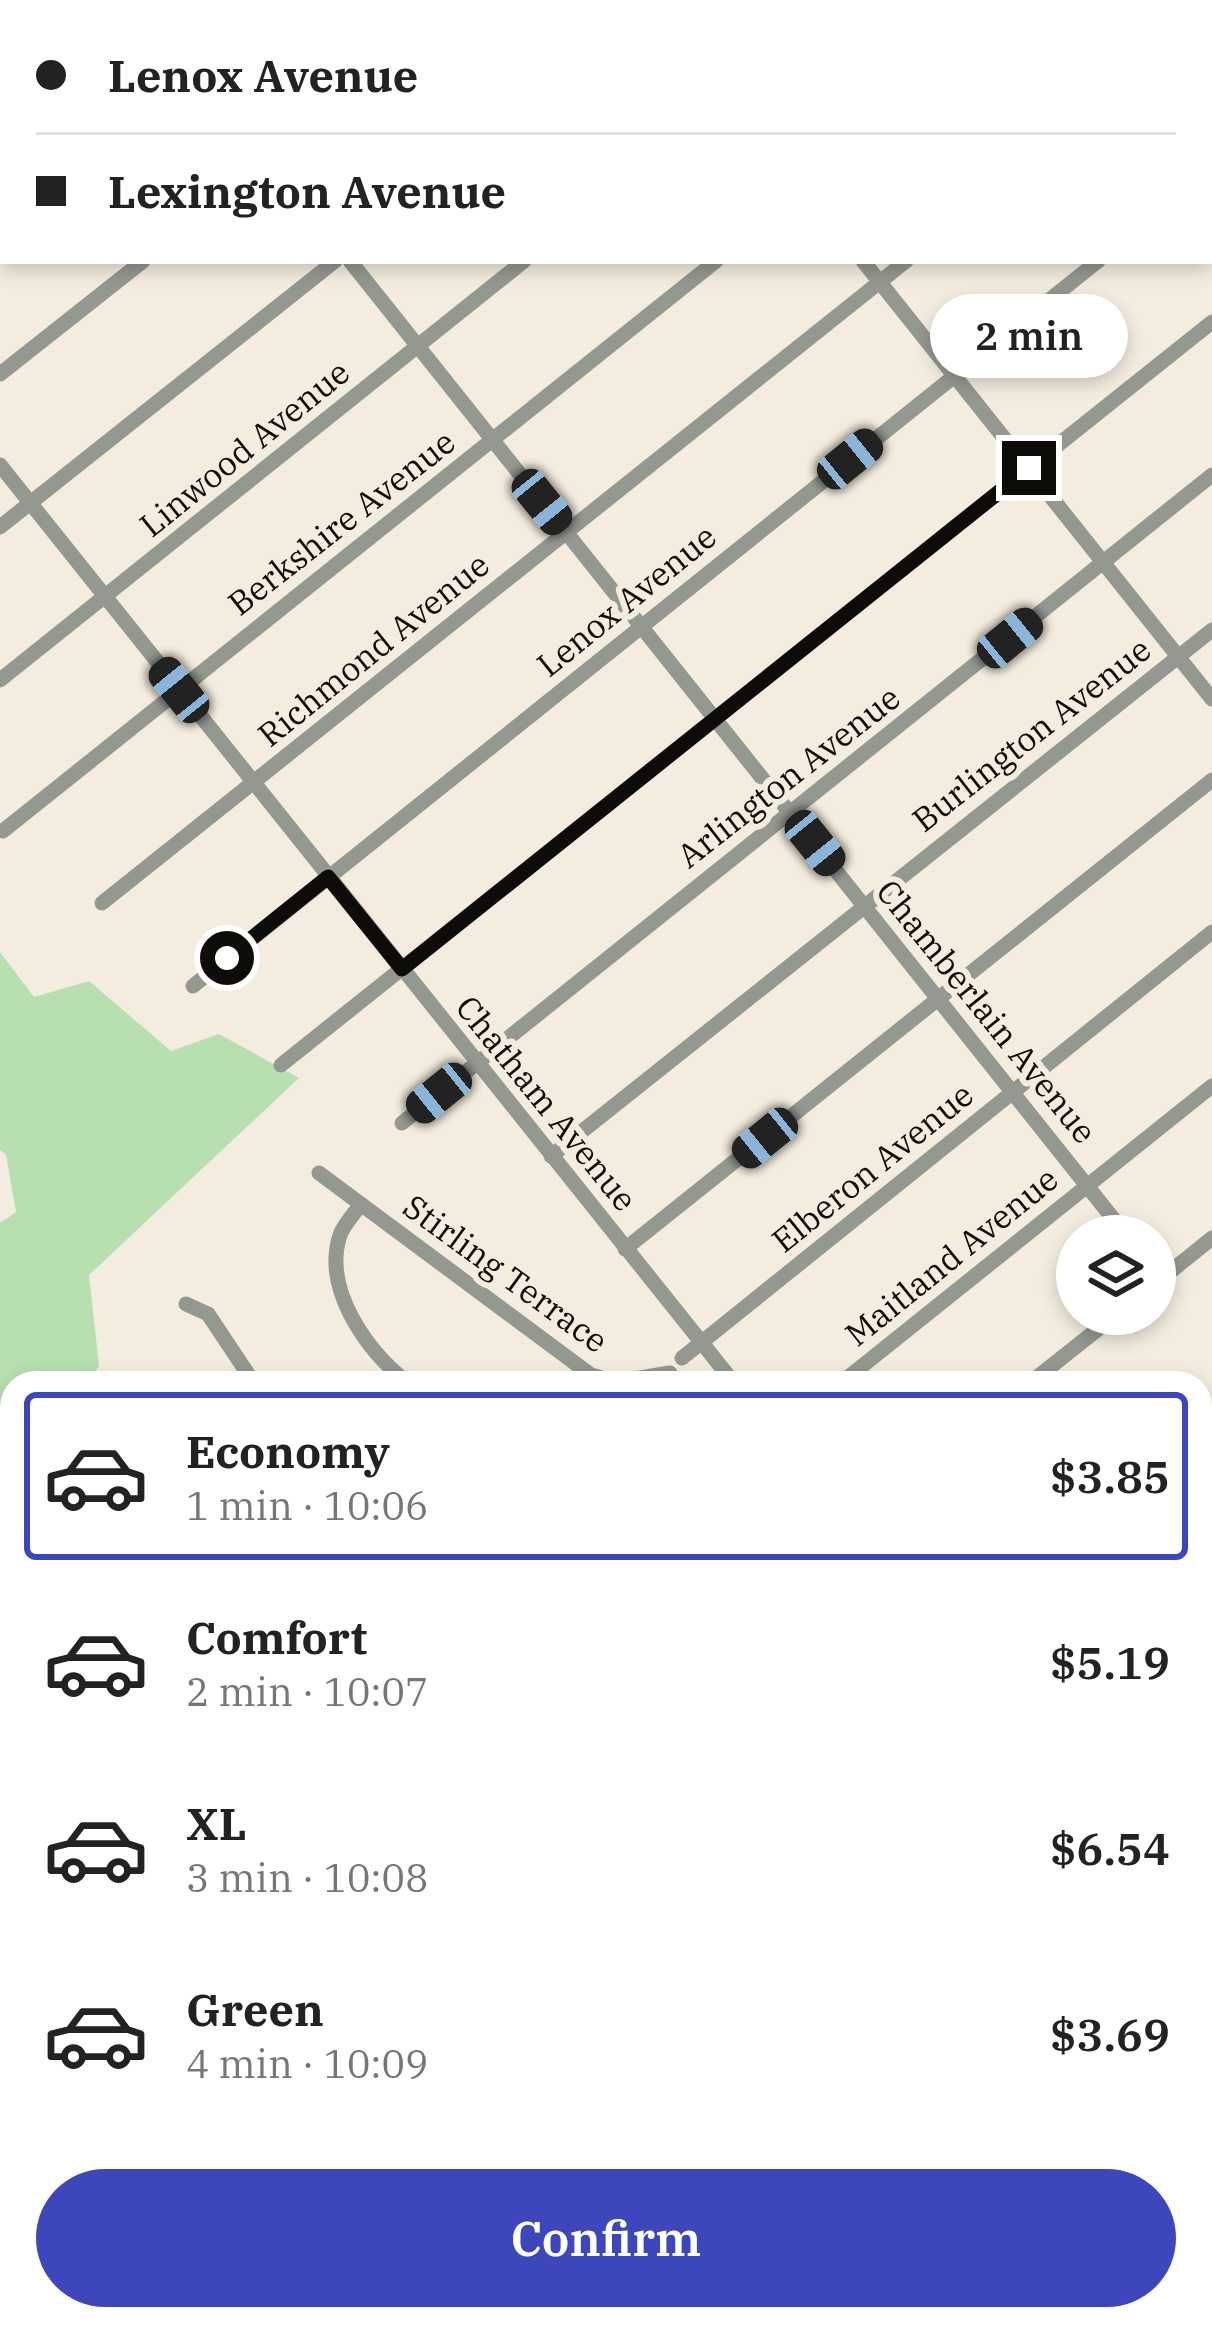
<!DOCTYPE html>
<html lang="en">
<head>
<meta charset="utf-8">
<style>
  body { margin:0; font-family:"IBM Plex Serif",serif; background:#f6f6f6; color:#222; height:100vh; display:flex; flex-direction:column; font-size:45px; white-space:nowrap }
  * { box-sizing:border-box; margin:0 }
  p { font-size:39px; color:#767676 }
  .icon { flex:none; width:66px; height:66px; fill:none; stroke:currentColor; stroke-width:2; stroke-linecap:round; stroke-linejoin:round }
  .map { position:relative; flex:1; overflow:hidden }
  .details { position:absolute; left:0px; top:1371px; width:1212px; height:960px; display:flex; flex-direction:column; background:#fff; border-radius:36px 36px 0 0; box-shadow:0 6px 18px #0003 }
  .details>* { flex:none }
  .guide { position:absolute; left:0px; top:0px; width:1212px; height:264px; box-shadow:0 6px 18px #0003; display:grid; align-content:center; height:264px; padding:0 36px; background:#fff }
  .fabs { position:absolute; left:1056px; top:1215px; display:grid; gap:24px }
  .fabs a { display:grid; place-items:center; width:120px; height:120px; border-radius:50%; background:#fff; box-shadow:0 6px 18px #0003; font-size:60px }
  .end { position:absolute; width:54px; height:54px; margin:-27px; border:15px solid #0e0c08; background:#fff; box-shadow:0 0 0 6px #fff }
  .from { border-radius:50% }
  .bubble { position:absolute; height:84px; border-radius:42px; background:#fff; box-shadow:0 6px 18px #0003; font-size:39px; font-weight:600; line-height:84px; text-align:center }
  .car { position:absolute; width:36px; height:72px; margin:-36px -18px; border-radius:15px; box-shadow:0 0 9px 3px #0007; background:linear-gradient(#222 24%,#8ab4d8 0 40%,#222 0 76%,#8ab4d8 0 86%,#222 0) }
  .guide b { display:flex; align-items:center; gap:42px; height:114px; font-size:45px }
  .guide b+b { border-top:3px solid #e0e0e0 }
  .guide i { width:30px; height:30px; background:#222 }
  ul { padding:21px 0 0; list-style:none }
  li { display:flex; align-items:center; gap:36px; height:168px; margin:0 24px 18px; padding:0 12px; border:6px solid transparent; border-radius:12px }
  li div { flex:1 }
  li b { display:block; font-size:45px }
  li em { font-style:normal; font-weight:600 }
  li.current { border-color:#3d46ba }
  li>.icon { width:108px; height:108px; stroke-width:1.5 }
  .cta { display:flex; gap:24px; margin-top:auto; padding:24px 36px }
  .cta a { flex:1; height:138px; border-radius:72px; background:#3d46ba; color:#fff; font-size:48px; font-weight:600; line-height:138px; text-align:center }
  .map>svg:first-child { display:block }
  .green { fill:#b8dfb0 }
  .lines { fill:none; stroke-linecap:round; stroke-linejoin:round }
  .minor { stroke:#959791; stroke-width:15 }
  .major { stroke:#4e5046; stroke-width:18 }
  .route { stroke:#0e0c08; stroke-width:15 }
  .labels { text-anchor:middle; dominant-baseline:central; stroke-width:12; stroke-linejoin:round; paint-order:stroke }
  .street-label { font-size:33px; fill:#0e0c08; stroke:#f4eddf }
</style>
</head>
<body>
<div class="map">
<svg width="1212" height="2331" viewBox="0 0 1212 2331">
  <rect width="100%" height="100%" fill="#f4eddf"/>
  <path class="green" d="M0,952L34,997L89,981L171,1051L219,1034L299,1078L89,1275L99,1366L88,1383H12V1642L0,1637V1223L16,1212L6,1155L0,1150Z
    M0,2259L12,2262V2319H581L577,2331H0Z"/>
  <g class="lines">
    <path class="minor" d="M140,0L142,3
      M460,3L463,0
      M656,3L660,0
      M846,3L850,0
      M1038,3L1042,0
      M1209,20L1212,17
      M1209,172L1212,169
      M0,224L3,221
      M350,261L1127,1236
      M863,261L1212,699
      M0,374L143,261
      M0,465L734,1383
      M0,527L335,261
      M0,680L524,261
      M3,831L716,261
      M102,903L906,261
      M193,986L1098,261
      M281,1065L1212,322
      M402,1123L1212,475
      M551,1156L1212,630
      M319,1173L591,1375L616,1382L670,1373
      M361,1204C354,1214 344,1224 340,1235C322,1290 368,1352 408,1383
      M625,1249L1212,780
      M1155,1284L1212,1238
      M186,1304L208,1314L254,1383
      M682,1358L1212,932
      M841,1383L1212,1086
      M1030,1383L1117,1314
      M1200,1631L1212,1620
      M0,1694L12,1699
      M1200,1887L1212,1900
      M1200,2105L1212,2109
      M0,2250L12,2253
      M285,2319L287,2320
      M1063,2319L1084,2331"/>
    <path class="major" d="M1153,0L1155,3
      M66,3L70,0
      M0,56L3,53
      M1209,72L1212,75"/>
  </g>
  <g class="lines">
    <path class="route" d="M227,958L328,877L402,969L1029,468"/>
  </g>
  <g class="labels">
    <g class="street-label">
      <text transform="translate(244 448) rotate(-39)">Linwood Avenue</text>
      <text transform="translate(341 522) rotate(-38)">Berkshire Avenue</text>
      <text transform="translate(626 600) rotate(-39)">Lenox Avenue</text>
      <text transform="translate(373 649) rotate(-39)">Richmond Avenue</text>
      <text transform="translate(1031 734) rotate(-38)">Burlington Avenue</text>
      <text transform="translate(788 776) rotate(-38)">Arlington Avenue</text>
      <text transform="translate(987 1011) rotate(51)">Chamberlain Avenue</text>
      <text transform="translate(547 1103) rotate(51)">Chatham Avenue</text>
      <text transform="translate(872 1167) rotate(-39)">Elberon Avenue</text>
      <text transform="translate(951 1256) rotate(-39)">Maitland Avenue</text>
      <text transform="translate(506 1273) rotate(36)">Stirling Terrace</text>
    </g>
  </g>
</svg>
<div class="fabs">
<a><svg class="icon" aria-label="layers" viewBox="0 0 24 24"><path d="M12 4l9 5-9 5-9-5zM3 14l9 5 9-5"/></svg></a>
</div>
<i class="end from" style="left:227px;top:958px"></i>
<i class="end" style="left:1029px;top:468px"></i>
<div class="bubble" style="left:930px;top:294px;width:198px">2 min</div>
<i class="car" style="left:850px;top:459px;rotate:51deg"></i>
<i class="car" style="left:542px;top:502px;rotate:141deg"></i>
<i class="car" style="left:1010px;top:638px;rotate:51deg"></i>
<i class="car" style="left:179px;top:690px;rotate:321deg"></i>
<i class="car" style="left:815px;top:843px;rotate:141deg"></i>
<i class="car" style="left:439px;top:1093px;rotate:231deg"></i>
<i class="car" style="left:765px;top:1138px;rotate:231deg"></i>
<div class="guide">
<b><i class="from"></i>Lenox Avenue</b>
<b><i></i>Lexington Avenue</b>
</div>
<section class="details">
<ul>
<li class="current"><svg class="icon" aria-label="car" viewBox="0 0 24 24"><path d="M5 17H2v-5l4-1 3-4h7l3 4 3 1v5h-3M9 17h6M6 11h13"/><circle cx="7" cy="17" r="2"/><circle cx="17" cy="17" r="2"/></svg><div><b>Economy</b><p>1 min · 10:06</p></div><em>$3.85</em></li>
<li><svg class="icon" aria-label="car" viewBox="0 0 24 24"><path d="M5 17H2v-5l4-1 3-4h7l3 4 3 1v5h-3M9 17h6M6 11h13"/><circle cx="7" cy="17" r="2"/><circle cx="17" cy="17" r="2"/></svg><div><b>Comfort</b><p>2 min · 10:07</p></div><em>$5.19</em></li>
<li><svg class="icon" aria-label="car" viewBox="0 0 24 24"><path d="M5 17H2v-5l4-1 3-4h7l3 4 3 1v5h-3M9 17h6M6 11h13"/><circle cx="7" cy="17" r="2"/><circle cx="17" cy="17" r="2"/></svg><div><b>XL</b><p>3 min · 10:08</p></div><em>$6.54</em></li>
<li><svg class="icon" aria-label="car" viewBox="0 0 24 24"><path d="M5 17H2v-5l4-1 3-4h7l3 4 3 1v5h-3M9 17h6M6 11h13"/><circle cx="7" cy="17" r="2"/><circle cx="17" cy="17" r="2"/></svg><div><b>Green</b><p>4 min · 10:09</p></div><em>$3.69</em></li>
</ul>
<div class="cta"><a>Confirm</a></div>
</section>
</div>
</body>
</html>
